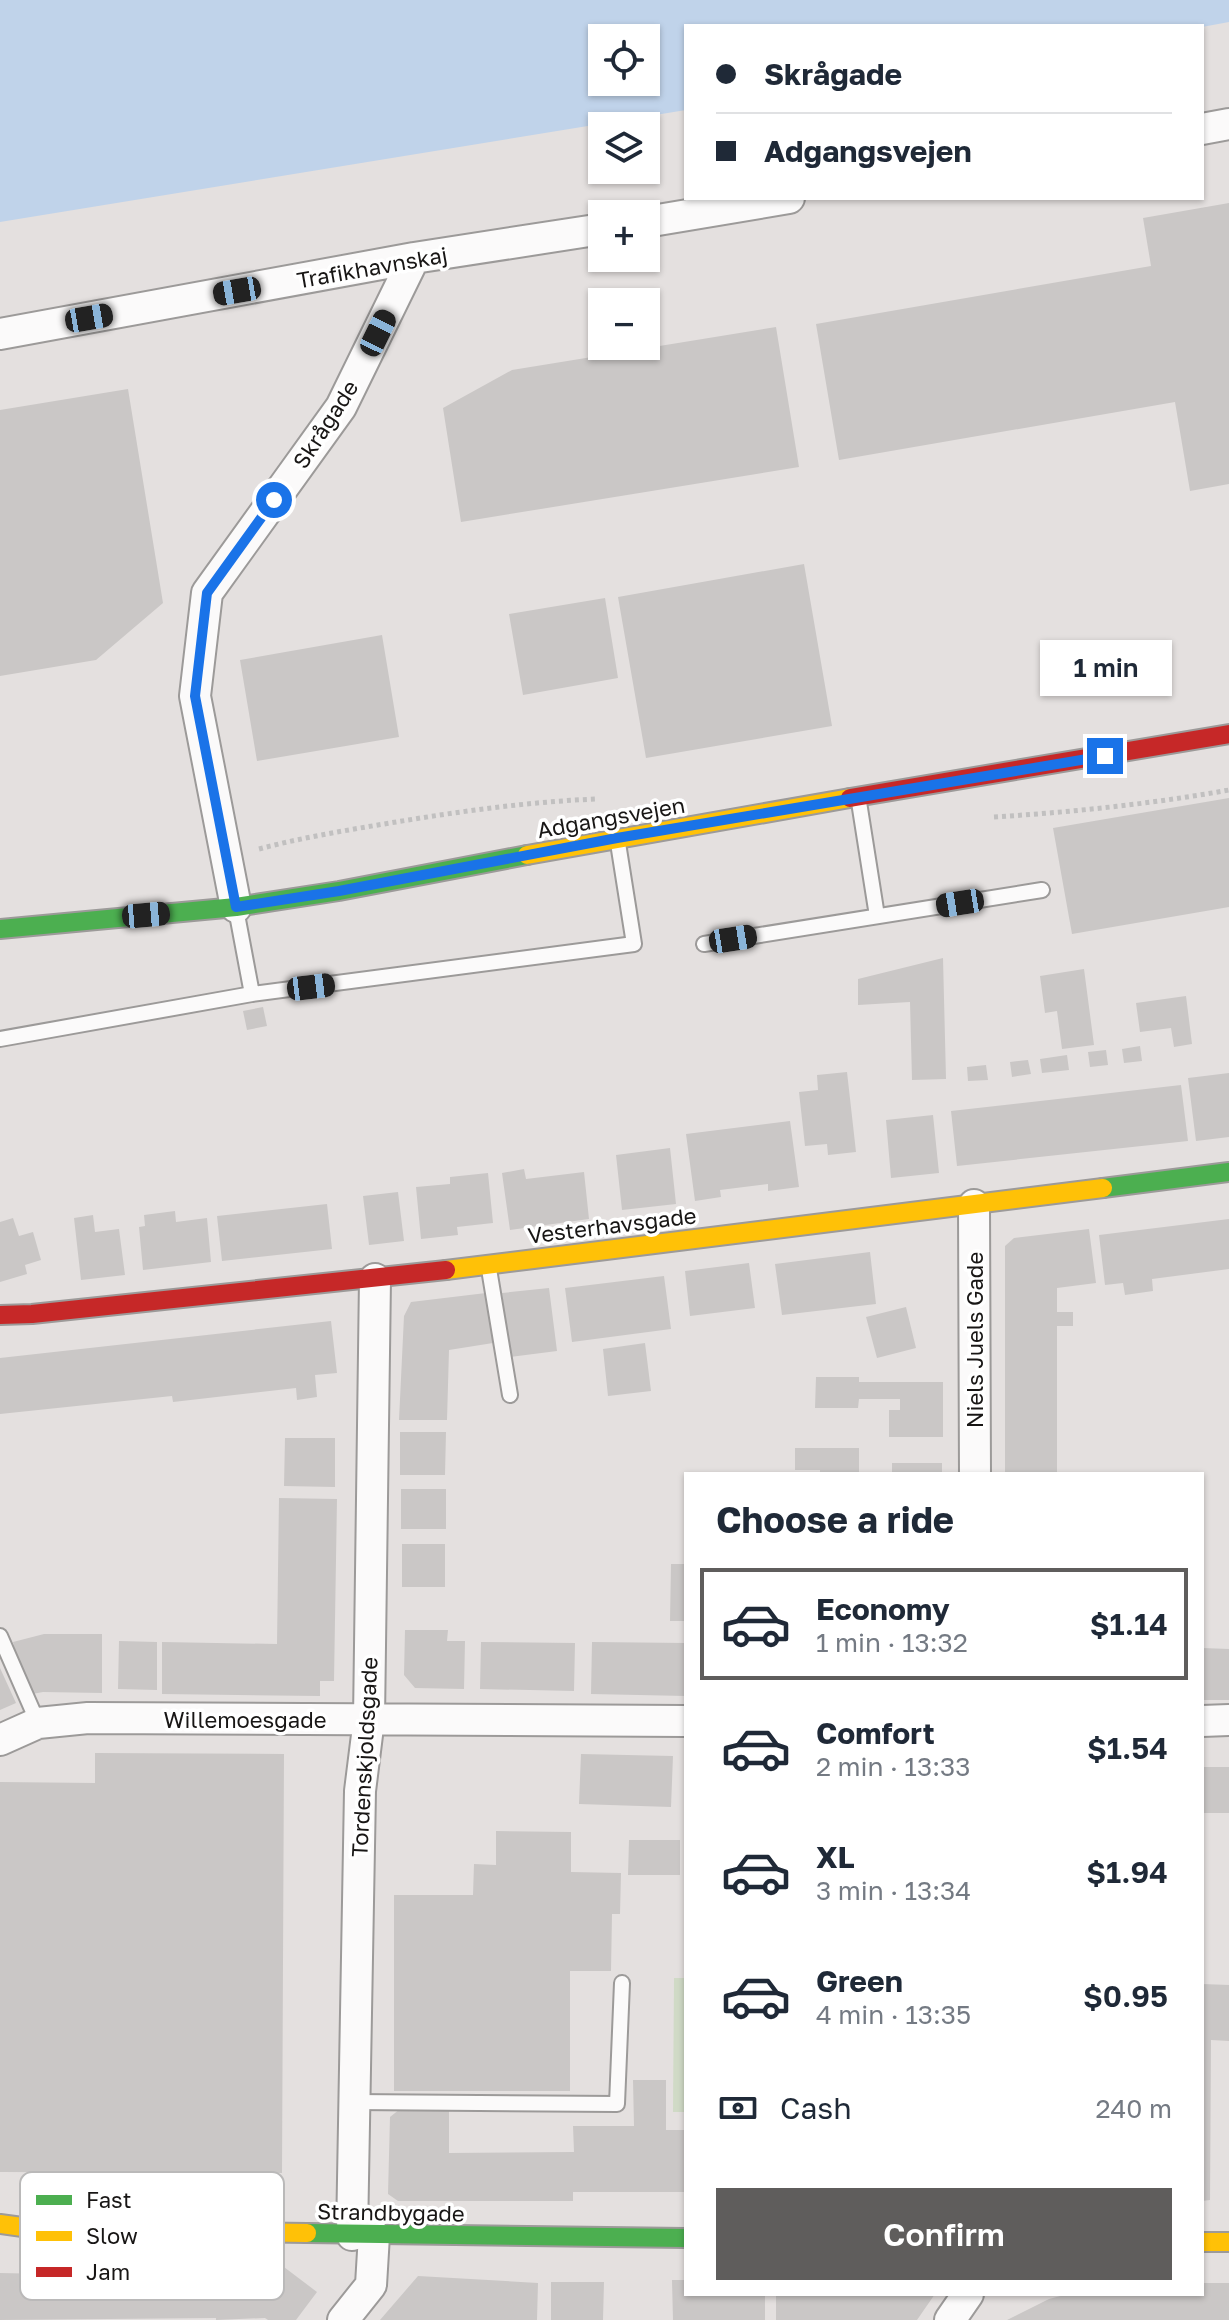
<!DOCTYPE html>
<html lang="en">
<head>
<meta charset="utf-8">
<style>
  body { margin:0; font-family:"Golos Text",sans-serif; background:#f6f6f7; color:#1f2937; height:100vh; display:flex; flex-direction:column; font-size:30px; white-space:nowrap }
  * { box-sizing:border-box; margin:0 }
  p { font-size:26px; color:#747a83 }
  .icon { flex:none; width:44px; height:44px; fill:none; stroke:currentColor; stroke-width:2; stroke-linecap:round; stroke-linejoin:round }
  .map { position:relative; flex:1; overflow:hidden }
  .details { position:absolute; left:684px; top:1472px; width:520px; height:824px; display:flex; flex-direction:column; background:#fff; border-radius:0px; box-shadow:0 2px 6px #0004 }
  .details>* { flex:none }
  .banner { position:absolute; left:684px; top:24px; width:520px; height:176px; border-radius:0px; box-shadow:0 2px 6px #0004; display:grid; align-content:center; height:176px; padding:0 32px; background:#fff }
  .fabs { position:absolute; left:588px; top:24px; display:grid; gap:16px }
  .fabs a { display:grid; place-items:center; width:72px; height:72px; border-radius:0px; background:#fff; box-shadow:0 2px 6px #0004; font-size:40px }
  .end { position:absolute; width:36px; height:36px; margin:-18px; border:10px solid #1a73e8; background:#fff; box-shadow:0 0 0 4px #fff }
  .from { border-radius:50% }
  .bubble { position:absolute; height:56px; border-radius:0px; background:#fff; box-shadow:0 2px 6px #0004; font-size:26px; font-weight:600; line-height:56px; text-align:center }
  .car { position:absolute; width:24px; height:48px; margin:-24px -12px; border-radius:10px; box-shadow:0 0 6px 2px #0007; background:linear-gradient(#222 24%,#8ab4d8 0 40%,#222 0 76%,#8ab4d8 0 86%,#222 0) }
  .banner b { display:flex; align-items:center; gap:28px; height:76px; font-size:30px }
  .banner b+b { border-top:2px solid #e0e1e3 }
  .banner i { width:20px; height:20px; background:#1f2937 }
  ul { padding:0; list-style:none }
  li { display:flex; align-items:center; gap:24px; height:112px; margin:0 16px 12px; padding:0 16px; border:4px solid transparent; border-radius:0px }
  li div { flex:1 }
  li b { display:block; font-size:30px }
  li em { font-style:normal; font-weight:600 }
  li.current { border-color:#5f5d5c }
  li>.icon { width:72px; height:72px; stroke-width:1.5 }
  h2 { padding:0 32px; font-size:36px; line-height:96px }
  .pay { display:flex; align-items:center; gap:20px; height:88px; padding:0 32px; font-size:30px }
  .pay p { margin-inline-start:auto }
  .button { display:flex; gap:16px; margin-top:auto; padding:16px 32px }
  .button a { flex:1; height:92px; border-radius:0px; background:#5f5d5c; color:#fff; font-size:32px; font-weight:600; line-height:92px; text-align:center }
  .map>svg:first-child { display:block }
  .green { fill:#d0dac6 }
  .water { fill:#c0d3ea; fill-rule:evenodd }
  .building { fill:#cac7c6 }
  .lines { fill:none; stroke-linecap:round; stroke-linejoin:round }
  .lane-casing { stroke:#9c9a99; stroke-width:18 }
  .street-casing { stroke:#9c9a99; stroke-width:34 }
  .fast-casing { stroke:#9c9a99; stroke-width:22 }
  .slow-casing { stroke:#9c9a99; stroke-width:22 }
  .jam-casing { stroke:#9c9a99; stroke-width:22 }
  .path { stroke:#c1c0c0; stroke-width:5; stroke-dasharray:4 4; stroke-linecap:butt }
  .lane { stroke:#fbfafa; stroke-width:14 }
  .street { stroke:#fbfafa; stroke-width:30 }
  .fast { stroke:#4caf50; stroke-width:18 }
  .slow { stroke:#ffc107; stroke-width:18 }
  .jam { stroke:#c62828; stroke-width:18 }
  .route { stroke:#1a73e8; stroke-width:10 }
  .labels { text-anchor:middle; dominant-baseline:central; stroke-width:7; stroke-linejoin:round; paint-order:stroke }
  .street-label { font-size:22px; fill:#181615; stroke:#fff }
  .key { fill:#fff; stroke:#bab9b9; stroke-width:2 }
  .key-label { font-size:22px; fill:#181615 }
</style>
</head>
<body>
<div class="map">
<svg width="1229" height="2320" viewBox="0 0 1229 2320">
  <rect width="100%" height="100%" fill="#e4e0df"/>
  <path class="green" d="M674,1978H686V2112H673Z"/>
  <path class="water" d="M0,0H1229V22L1202,27L686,26V110L0,222ZM602,38H646V82H602Z"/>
  <path class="building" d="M1229,203V484L1190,491L1175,402L839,460L816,324L1151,266L1143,218Z
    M776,327L799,467L461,522L443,408L512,370Z
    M128,389L163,603L96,660L0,676V410Z
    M804,564L832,726L646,758L618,597Z
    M605,598L618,678L523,695L509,614Z
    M382,635L399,737L257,761L240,660Z
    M1229,798V907L1072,934L1053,828Z
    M943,958L946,1079L912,1080L910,1002L858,1005V979Z
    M1084,969L1094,1045L1062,1049L1057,1011L1045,1013L1040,976Z
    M1186,996L1192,1044L1174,1047L1171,1028L1140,1032L1136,1003Z
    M263,1007L267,1026L247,1030L243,1011Z
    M1140,1046L1142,1061L1124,1063L1122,1049Z
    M1106,1050L1108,1065L1090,1067L1088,1052Z
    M1067,1055L1069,1070L1042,1073L1040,1059Z
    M1028,1060L1031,1074L1012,1077L1010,1062Z
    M986,1065L988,1080L968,1081L967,1067Z
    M847,1072L856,1152L828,1155L827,1144L805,1146L799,1092L818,1090L817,1075Z
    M1229,1073V1137L1196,1141L1188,1078Z
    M1181,1085L1188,1141L957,1166L951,1111Z
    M933,1115L939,1173L891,1178L886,1120Z
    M790,1121L799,1187L768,1191V1184L720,1190L721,1197L695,1201L686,1134Z
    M670,1148L676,1204L622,1210L616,1155Z
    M524,1169L526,1179L584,1172L589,1219L510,1230L502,1173Z
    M488,1173L493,1223L457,1227L458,1235L421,1239L416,1187L450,1184V1177Z
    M398,1192L404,1241L369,1245L363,1196Z
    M327,1204L332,1249L222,1261L217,1216Z
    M175,1211L176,1222L207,1218L211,1262L143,1270L139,1227L145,1226L144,1215Z
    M93,1215L95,1232L119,1229L125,1275L81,1280L74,1218Z
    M13,1218L19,1236L33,1232L41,1260L25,1265L27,1274L0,1282V1222Z
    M1229,1219V1269L1152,1279L1153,1291L1125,1295L1123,1283L1105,1285L1099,1235Z
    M1089,1229L1096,1283L1057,1288V1312H1073V1326H1057V1474H1005V1246L1014,1238Z
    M870,1252L876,1304L782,1315L775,1264Z
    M749,1263L755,1308L690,1316L685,1271Z
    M664,1276L671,1329L572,1342L565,1288Z
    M549,1288L557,1351L510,1357L502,1293Z
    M486,1293L493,1343L449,1350L447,1420H399L404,1316L411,1302Z
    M906,1307L916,1348L877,1358L866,1317Z
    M331,1321L337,1373L315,1375L317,1397L297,1400L296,1388L173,1402L172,1396L0,1414V1358Z
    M645,1343L651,1391L608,1396L603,1349Z
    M816,1377H859V1382H943V1437H889V1410H900V1399H859L858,1408H815Z
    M400,1432H446L445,1475H400Z
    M285,1438H335V1487L284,1486Z
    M795,1448H859V1474H820V1470H795Z
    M892,1463H942V1474H892Z
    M401,1489H446V1529H401Z
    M279,1498L337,1499L334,1681H320V1696L162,1694V1642L277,1644Z
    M402,1544H445V1587H402Z
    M671,1564H686V1621H670Z
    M405,1630H448L447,1641H465L464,1689L415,1688L404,1675Z
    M44,1634H102V1693L43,1692L27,1695L13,1642Z
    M119,1641L157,1642V1690L118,1689Z
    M481,1642L575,1643L574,1691L480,1689Z
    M592,1642L686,1643V1696L591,1694Z
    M1202,1648L1229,1649V1700H1202Z
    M0,1668L16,1703L0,1710Z
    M95,1753L284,1754L282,2173L0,2172V1782L95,1783Z
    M581,1754L673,1756L671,1807L579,1804Z
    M1202,1767H1229V1813H1202Z
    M496,1831L571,1832V1872L621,1873L620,1914H612L611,1971H570V2091H394V1895H473L474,1864L496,1865Z
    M629,1840H680V1875H628Z
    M1202,1984L1229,1985V2041L1211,2040L1210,2200L1202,2201Z
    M633,2080H666V2130H686V2192H573V2201H398L388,2194L390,2117L400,2109H449V2153L574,2152L573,2126H634Z
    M280,2264L317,2292L296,2320H268L265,2318L216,2320V2318L0,2320V2273L48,2274V2278H145V2273L215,2272V2265Z
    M418,2276L538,2283L537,2320H380Z
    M672,2280H686V2294H765V2320H673Z
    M551,2282H604L603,2320H551Z
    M1202,2283H1229V2320H1007L1049,2299L1068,2294H1202Z
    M776,2294H935L917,2320H776Z"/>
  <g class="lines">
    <defs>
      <path id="lane" d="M859,802L877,916
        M236,909L252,994L634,944L618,843
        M704,944L1042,890
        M0,1039L252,994
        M489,1269L510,1395
        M0,1636L38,1723
        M354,2102L617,2104L622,1983"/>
      <path id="street" d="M1202,129L1229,124
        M646,222L789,198
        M0,334L414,258L602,229
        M236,907L195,696L207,593L341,407L414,258
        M974,1205L975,1474
        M1202,1721L1229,1720
        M0,1740L38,1723L88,1718L686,1721
        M352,2235L360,1791L369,1719L375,1279
        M343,2320L371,2285L374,2235
        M950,2320L968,2294"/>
      <path id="fast" d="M0,929L236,907L339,891L527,855
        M1103,1188L1229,1172
        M307,2233L686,2238"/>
      <path id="slow" d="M527,855L850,798
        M446,1270L1103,1188
        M0,2224L37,2229L307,2233
        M1202,2242H1229"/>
      <path id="jam" d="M850,798L1229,734
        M0,1315L32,1314L446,1270"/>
    </defs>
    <use href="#lane" class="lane-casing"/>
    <use href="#street" class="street-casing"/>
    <use href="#fast" class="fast-casing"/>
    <use href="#slow" class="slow-casing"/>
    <use href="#jam" class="jam-casing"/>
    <path class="path" d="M994,817C1073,812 1151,804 1229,790
      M259,849C300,838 342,831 384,824C455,812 525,802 596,799"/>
    <use href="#lane" class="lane"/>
    <use href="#street" class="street"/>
    <use href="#fast" class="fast"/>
    <use href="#slow" class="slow"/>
    <use href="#jam" class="jam"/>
  </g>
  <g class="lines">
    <path class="route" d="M274,500L207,593L195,696L236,907L339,891L617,838L1105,756"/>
  </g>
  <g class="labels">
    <g class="street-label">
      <text transform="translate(372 267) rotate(-10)">Trafikhavnskaj</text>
      <text transform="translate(325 424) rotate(-57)">Skrågade</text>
      <text transform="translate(611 817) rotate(-10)">Adgangsvejen</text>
      <text transform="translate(612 1225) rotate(-7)">Vesterhavsgade</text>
      <text transform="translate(974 1340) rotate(-90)">Niels Juels Gade</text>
      <text x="245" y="1719">Willemoesgade</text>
      <text transform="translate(364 1757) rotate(-87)">Tordenskjoldsgade</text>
      <text transform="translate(391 2212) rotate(1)">Strandbygade</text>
    </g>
  </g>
  <rect x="20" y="2172" width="264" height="128" rx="12" class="key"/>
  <rect x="36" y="2195" width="36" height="10" fill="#4caf50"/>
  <rect x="36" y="2231" width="36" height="10" fill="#ffc107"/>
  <rect x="36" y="2267" width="36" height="10" fill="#c62828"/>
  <g class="key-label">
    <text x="86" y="2208">Fast</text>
    <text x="86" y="2244">Slow</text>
    <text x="86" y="2280">Jam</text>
  </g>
</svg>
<div class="fabs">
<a><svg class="icon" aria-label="locate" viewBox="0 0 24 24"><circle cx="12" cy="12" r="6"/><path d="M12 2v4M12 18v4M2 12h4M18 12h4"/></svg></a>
<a><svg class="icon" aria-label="layers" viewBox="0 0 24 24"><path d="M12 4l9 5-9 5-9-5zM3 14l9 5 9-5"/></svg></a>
<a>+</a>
<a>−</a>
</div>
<i class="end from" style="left:274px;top:500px"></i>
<i class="end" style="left:1105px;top:756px"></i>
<div class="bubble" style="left:1040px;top:640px;width:132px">1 min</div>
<i class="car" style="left:237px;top:291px;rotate:260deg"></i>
<i class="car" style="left:89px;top:318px;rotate:80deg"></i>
<i class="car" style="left:378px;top:333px;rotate:26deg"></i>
<i class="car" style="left:960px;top:903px;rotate:261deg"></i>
<i class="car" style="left:146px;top:915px;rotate:85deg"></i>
<i class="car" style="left:733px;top:939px;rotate:81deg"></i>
<i class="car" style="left:311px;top:987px;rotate:83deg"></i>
<div class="banner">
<b><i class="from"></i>Skrågade</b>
<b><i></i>Adgangsvejen</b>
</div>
<section class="details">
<h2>Choose a ride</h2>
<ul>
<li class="current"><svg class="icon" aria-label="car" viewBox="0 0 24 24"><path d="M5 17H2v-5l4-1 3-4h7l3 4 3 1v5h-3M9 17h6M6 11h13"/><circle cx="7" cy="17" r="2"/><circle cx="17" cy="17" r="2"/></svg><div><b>Economy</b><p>1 min · 13:32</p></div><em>$1.14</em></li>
<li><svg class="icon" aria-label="car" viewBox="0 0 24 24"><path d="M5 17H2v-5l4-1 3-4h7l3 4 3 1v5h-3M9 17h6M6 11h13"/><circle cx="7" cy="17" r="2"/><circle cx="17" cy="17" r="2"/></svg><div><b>Comfort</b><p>2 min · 13:33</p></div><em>$1.54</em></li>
<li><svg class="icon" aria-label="car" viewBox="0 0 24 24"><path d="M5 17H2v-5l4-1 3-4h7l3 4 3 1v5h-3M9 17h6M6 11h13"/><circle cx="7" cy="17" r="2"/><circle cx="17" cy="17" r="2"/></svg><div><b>XL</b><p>3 min · 13:34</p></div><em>$1.94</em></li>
<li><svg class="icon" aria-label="car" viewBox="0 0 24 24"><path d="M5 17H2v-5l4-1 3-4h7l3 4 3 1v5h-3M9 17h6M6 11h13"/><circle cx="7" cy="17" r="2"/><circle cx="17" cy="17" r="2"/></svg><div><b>Green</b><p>4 min · 13:35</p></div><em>$0.95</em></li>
</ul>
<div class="pay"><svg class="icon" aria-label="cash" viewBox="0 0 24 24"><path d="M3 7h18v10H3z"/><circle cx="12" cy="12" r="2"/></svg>Cash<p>240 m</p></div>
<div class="button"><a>Confirm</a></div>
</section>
</div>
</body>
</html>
